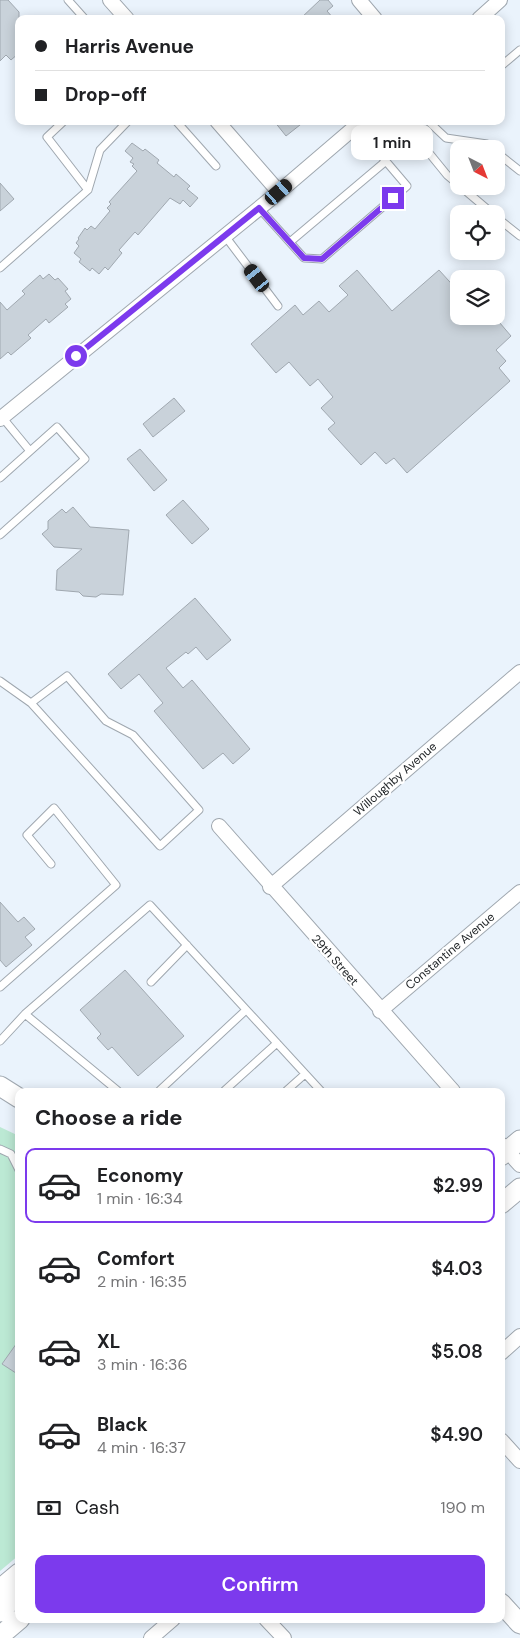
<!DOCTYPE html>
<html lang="en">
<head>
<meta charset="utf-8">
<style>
  body { margin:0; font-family:"DM Sans",sans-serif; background:#f2f2f2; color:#202124; height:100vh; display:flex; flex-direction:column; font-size:19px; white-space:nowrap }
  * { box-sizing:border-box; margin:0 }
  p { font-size:16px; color:#757577 }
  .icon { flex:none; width:28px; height:28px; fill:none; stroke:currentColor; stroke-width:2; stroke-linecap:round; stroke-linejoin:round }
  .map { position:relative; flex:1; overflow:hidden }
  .panel { position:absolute; left:15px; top:1088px; width:490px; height:535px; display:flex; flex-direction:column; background:#fff; border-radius:10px; box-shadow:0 2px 12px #0003 }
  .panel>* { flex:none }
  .hud { position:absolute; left:15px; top:15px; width:490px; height:110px; border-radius:10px; box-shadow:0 2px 12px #0003; display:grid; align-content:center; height:110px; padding:0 20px; background:#fff }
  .needle { width:32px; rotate:138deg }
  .tools { position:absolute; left:450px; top:140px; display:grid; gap:10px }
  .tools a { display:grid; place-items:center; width:55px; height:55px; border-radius:10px; background:#fff; box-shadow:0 2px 12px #0003; font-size:25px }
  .end { position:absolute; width:22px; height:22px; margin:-11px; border:6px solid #7c3aed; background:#fff; box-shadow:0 0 0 2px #fff }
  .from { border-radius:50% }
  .bubble { position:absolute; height:35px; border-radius:10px; background:#fff; box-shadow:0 2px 12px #0003; font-size:16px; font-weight:600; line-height:35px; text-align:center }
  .car { position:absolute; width:15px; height:30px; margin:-15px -8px; border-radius:6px; box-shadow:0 0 4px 1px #0007; background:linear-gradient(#222 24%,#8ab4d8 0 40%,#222 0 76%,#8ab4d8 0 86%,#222 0) }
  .hud b { display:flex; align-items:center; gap:18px; height:48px; font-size:19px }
  .hud b+b { border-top:1px solid #e0e0e0 }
  .hud i { width:12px; height:12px; background:#202124 }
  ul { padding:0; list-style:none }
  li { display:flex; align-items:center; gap:15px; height:75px; margin:0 10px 8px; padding:0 10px; border:2px solid transparent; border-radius:10px }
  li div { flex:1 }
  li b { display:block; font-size:19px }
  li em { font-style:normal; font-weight:600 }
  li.selected { border-color:#7c3aed }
  li>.icon { width:45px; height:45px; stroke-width:1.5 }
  h2 { padding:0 20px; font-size:22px; line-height:60px }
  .pay { display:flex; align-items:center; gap:12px; height:55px; padding:0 20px; font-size:19px }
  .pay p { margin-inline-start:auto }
  .button { display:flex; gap:10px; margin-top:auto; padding:10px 20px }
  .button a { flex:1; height:58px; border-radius:10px; background:#7c3aed; color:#fff; font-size:20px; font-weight:600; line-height:58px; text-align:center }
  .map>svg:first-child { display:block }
  .green { fill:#bce9d4 }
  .building { fill:#c9d2da; stroke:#a0a8b0 }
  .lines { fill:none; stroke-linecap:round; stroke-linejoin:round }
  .lane-casing { stroke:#9fa7af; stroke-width:9 }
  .street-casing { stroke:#9fa7af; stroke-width:16 }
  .secondary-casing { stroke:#9fa7af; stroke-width:21 }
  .lane { stroke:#fff; stroke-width:7 }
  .street { stroke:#fff; stroke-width:14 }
  .secondary { stroke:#fff; stroke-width:19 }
  .route { stroke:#7c3aed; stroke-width:6 }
  .labels { text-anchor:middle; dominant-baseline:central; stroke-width:4.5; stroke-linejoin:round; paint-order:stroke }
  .street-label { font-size:12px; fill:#1c2023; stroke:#fff }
</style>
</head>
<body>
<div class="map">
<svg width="520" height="1638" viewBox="0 0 520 1638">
  <rect width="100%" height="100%" fill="#eaf3fc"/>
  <path class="green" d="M0,1127L19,1136V1555L0,1571Z"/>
  <path class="building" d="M0,0H8L19,12V53L11,60L6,55L0,61Z
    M320,0H328L333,6L327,11L334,19H300Z
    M274,121H305L286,136Z
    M132,143L143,151L145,149L159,160L157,163L174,177L176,174L190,186L187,189L198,198L190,207L183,200L180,204L170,198L138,235L135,232L119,250L122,253L108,270L105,267L99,274L92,268L90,271L79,262L81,259L74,253L79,246L76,243L79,239L78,238L85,228L87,230L91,226L95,229L110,211L107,208L111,204L109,202L137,171L132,166L134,164L130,162L133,158L125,151Z
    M0,183L14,199L0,211Z
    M357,270L392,311L439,270L459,292V316H494L511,336L496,350L506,361L499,368L510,381L407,473L394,458L386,464L375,452L361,465L328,429L335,423L321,408L333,397L318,379L310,386L289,362L276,373L251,344L295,305L303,315L319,301L329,312L348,295L339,286Z
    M49,274L55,280L58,278L68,289L65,291L71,299L65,304L68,307L49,323L46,319L28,335L31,338L11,355L8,352L0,359V302L7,310L25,294L22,291L40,275L43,279Z
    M174,398L185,411L153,437L143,424Z
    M140,449L167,480L154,491L127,459Z
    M183,500L209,529L192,544L166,515Z
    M73,507L90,527L129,530L123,595L101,594L96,597L83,596L79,592L56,590L57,570L82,549L54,547L42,534L48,529V521L62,509L66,513Z
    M195,598L231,640L207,660L196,647L188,654L186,652L166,668L183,688L192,680L250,749L233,764L223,753L203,769L154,711L163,703L139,674L121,689L108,674Z
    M0,902L18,922L24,917L35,929L25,937L32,945L6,967L0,960Z
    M125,970L184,1036L138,1076L112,1047L108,1050L97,1038L101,1034L80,1010Z
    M19,1340V1375L2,1364Z"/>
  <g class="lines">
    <defs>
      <path id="lane" d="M68,0L85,19
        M501,66L520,50
        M64,121L47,137L88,190
        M176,121L216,166
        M403,121L447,175L459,185
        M428,121L446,138L487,144L492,149
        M496,152L520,171
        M460,186L493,214
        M259,208L304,258L322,259L407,186L356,126
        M496,217L520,236
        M225,236L278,306
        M290,242L386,161
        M0,268L88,190L100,150L128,121
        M2,417L30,451
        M0,478L57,427L85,459L0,535
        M0,681L31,703L160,846L199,810L133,735L106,721L67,676L31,703
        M151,982L187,945
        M0,987L116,885L54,808L27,835L51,864
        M25,1014L150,905L321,1091
        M0,1041L25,1014L118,1091
        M159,1091L246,1010
        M224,1091L277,1043
        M286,1091L305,1074
        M0,1149L11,1154L19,1170"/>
      <path id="street" d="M110,0L127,19
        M359,0L375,19
        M479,19L500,0
        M217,121L279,192
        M0,419L279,192L362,121
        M219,826L453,1091
        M270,887L520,672
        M380,1011L520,892
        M502,1145L520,1165
        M501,1353L520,1336
        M501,1440L520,1461
        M266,1619L284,1638
        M151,1638L173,1619"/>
      <path id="secondary" d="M0,1086L19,1098
        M501,1156L520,1140
        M501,1204L520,1188
        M0,1589L19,1573
        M501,1603L520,1624
        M0,1612L19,1593
        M0,1636L20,1619"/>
    </defs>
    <use href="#lane" class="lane-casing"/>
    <use href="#street" class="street-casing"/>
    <use href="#secondary" class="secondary-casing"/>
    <use href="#lane" class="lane"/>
    <use href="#street" class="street"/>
    <use href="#secondary" class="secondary"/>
  </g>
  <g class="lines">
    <path class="route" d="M76,356L259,208L304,258L322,259L393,198"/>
  </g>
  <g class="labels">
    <g class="street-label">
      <text transform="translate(395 779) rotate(-41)">Willoughby Avenue</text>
      <text transform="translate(450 951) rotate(-40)">Constantine Avenue</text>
      <text transform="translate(335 960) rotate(48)">29th Street</text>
    </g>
  </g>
</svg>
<div class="tools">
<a><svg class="needle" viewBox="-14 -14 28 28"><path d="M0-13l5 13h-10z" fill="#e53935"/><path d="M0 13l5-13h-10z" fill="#757577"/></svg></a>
<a><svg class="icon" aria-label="locate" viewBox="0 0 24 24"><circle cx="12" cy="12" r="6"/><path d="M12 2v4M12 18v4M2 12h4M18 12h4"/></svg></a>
<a><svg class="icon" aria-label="layers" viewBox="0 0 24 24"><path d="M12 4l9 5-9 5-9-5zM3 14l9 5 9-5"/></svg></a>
</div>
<i class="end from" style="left:76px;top:356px"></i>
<i class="end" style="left:393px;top:198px"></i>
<div class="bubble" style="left:351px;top:125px;width:82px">1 min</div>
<i class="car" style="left:279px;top:192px;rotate:49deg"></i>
<i class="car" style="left:257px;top:278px;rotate:323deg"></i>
<div class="hud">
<b><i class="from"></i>Harris Avenue</b>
<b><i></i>Drop-off</b>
</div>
<section class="panel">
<h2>Choose a ride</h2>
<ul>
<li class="selected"><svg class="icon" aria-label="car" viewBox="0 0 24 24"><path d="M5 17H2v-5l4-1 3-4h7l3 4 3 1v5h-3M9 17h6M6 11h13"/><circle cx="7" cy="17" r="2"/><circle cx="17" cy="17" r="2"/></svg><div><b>Economy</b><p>1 min · 16:34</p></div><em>$2.99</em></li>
<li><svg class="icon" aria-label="car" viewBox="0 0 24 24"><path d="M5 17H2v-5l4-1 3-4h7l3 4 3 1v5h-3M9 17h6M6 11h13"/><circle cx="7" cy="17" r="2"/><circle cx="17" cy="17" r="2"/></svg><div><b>Comfort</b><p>2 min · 16:35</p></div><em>$4.03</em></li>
<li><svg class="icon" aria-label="car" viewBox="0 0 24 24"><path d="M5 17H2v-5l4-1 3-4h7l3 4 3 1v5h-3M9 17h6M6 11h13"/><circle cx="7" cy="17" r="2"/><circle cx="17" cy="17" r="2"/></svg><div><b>XL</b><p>3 min · 16:36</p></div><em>$5.08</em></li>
<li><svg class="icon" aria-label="car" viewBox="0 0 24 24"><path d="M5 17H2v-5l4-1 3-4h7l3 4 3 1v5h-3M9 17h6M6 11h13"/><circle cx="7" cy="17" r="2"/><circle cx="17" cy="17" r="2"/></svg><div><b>Black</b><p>4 min · 16:37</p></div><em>$4.90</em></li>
</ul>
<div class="pay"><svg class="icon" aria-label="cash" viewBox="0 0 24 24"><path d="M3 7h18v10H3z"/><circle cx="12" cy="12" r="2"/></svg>Cash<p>190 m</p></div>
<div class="button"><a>Confirm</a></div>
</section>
</div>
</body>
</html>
